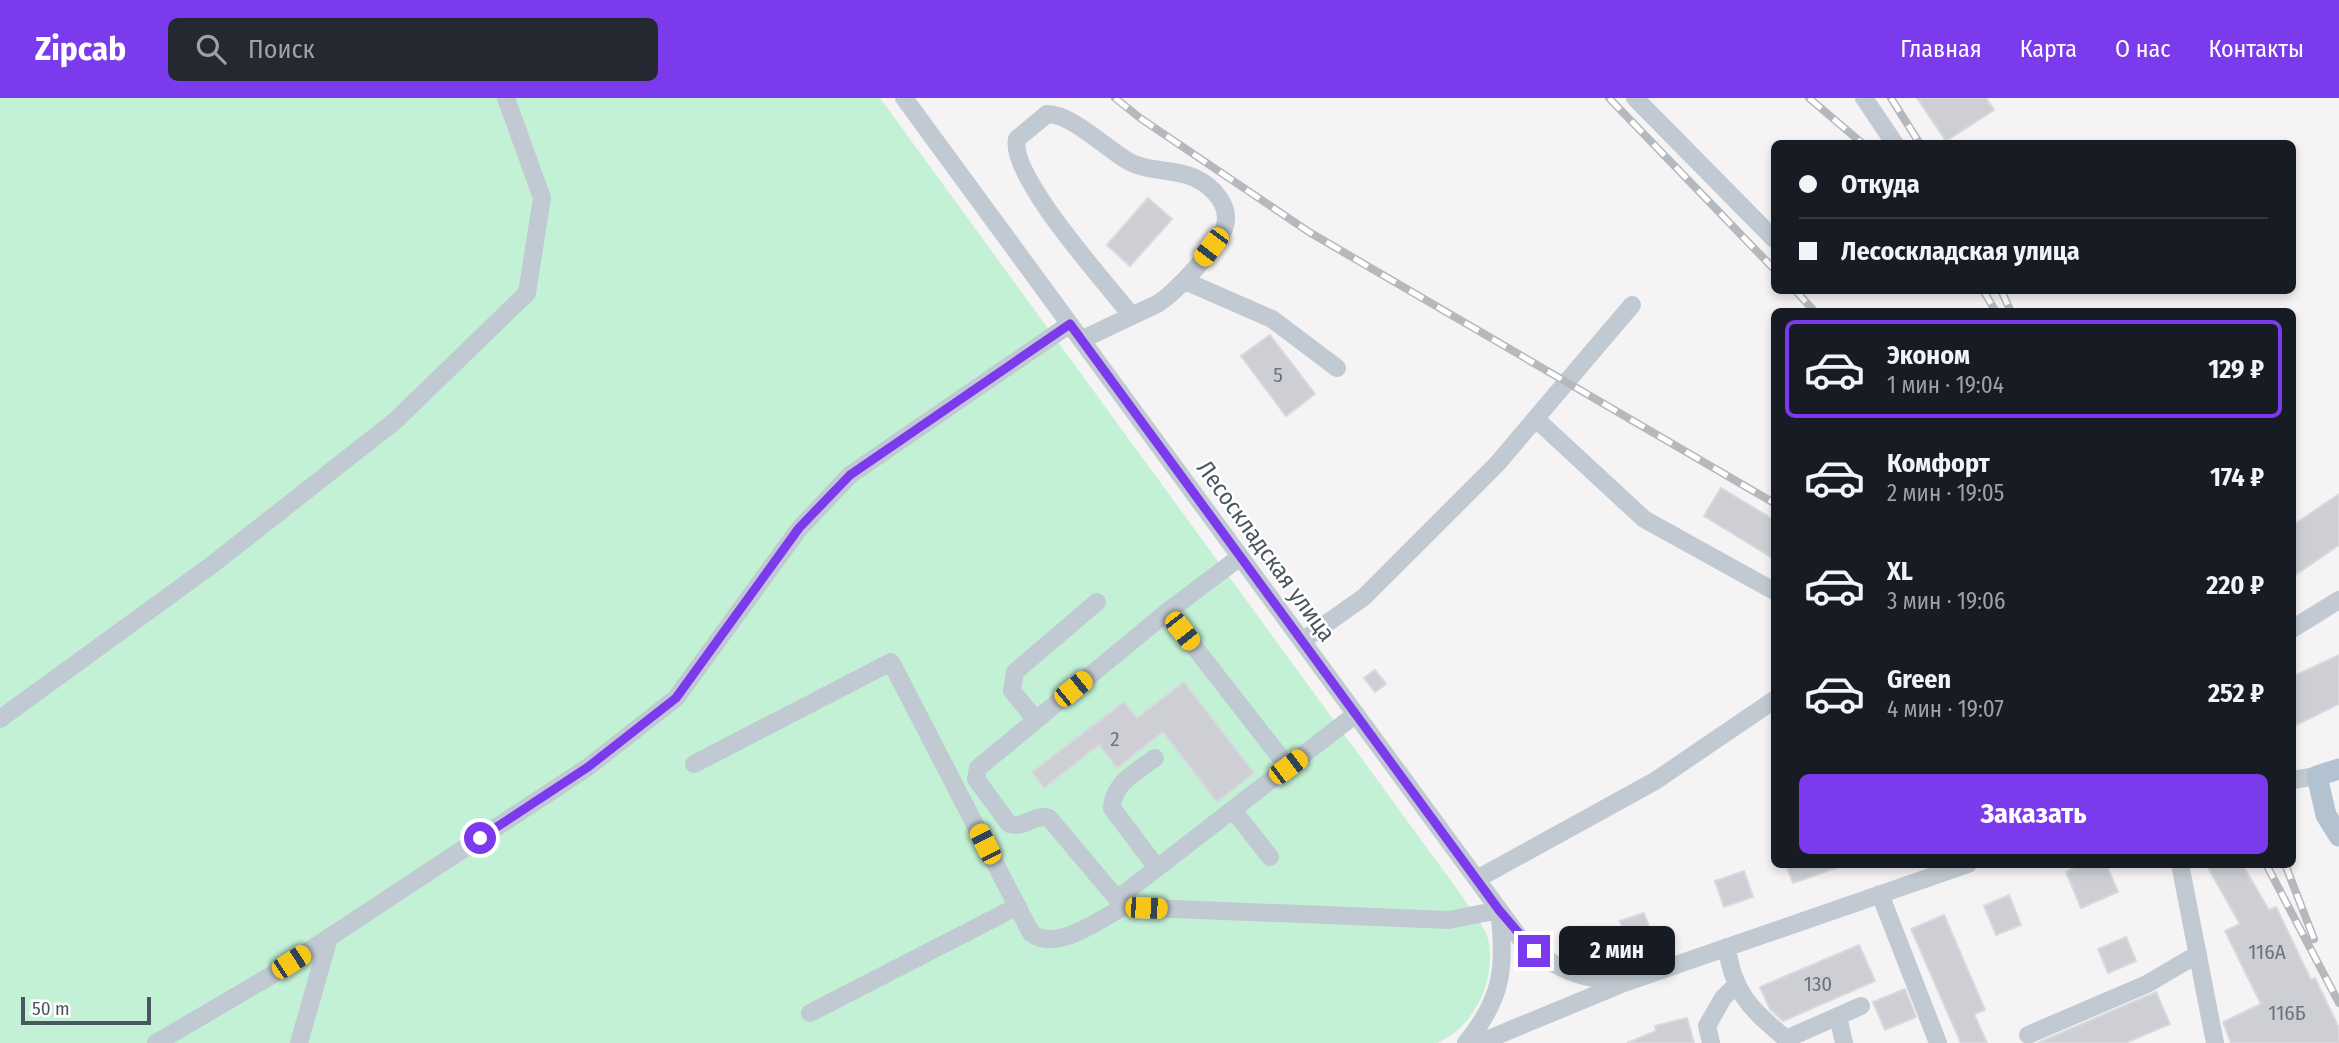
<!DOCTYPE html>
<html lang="ru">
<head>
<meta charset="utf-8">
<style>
  body { margin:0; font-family:"Fira Sans Condensed",sans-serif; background:#242831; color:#f1f3f6; height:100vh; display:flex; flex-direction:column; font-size:26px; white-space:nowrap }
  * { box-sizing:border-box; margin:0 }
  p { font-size:23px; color:#9ea1a6 }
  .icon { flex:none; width:38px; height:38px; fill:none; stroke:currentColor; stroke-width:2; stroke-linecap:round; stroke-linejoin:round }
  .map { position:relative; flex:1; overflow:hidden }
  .drawer { position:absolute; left:1771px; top:210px; width:525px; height:560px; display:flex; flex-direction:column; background:#171b24; border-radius:10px; box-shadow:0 4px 10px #0003 }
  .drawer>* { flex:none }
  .guide { position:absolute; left:1771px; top:42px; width:525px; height:154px; border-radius:10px; box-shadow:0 4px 10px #0003; display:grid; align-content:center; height:154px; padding:0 28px; background:#171b24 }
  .scale { position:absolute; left:21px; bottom:18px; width:130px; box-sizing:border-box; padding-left:7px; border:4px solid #4a5661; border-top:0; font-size:19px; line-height:24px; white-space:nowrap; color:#4a5661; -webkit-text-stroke:5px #fff; paint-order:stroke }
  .end { position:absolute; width:32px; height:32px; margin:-16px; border:9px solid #7c3aed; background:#fff; box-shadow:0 0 0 4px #fff }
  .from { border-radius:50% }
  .bubble { position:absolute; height:49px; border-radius:10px; background:#171b24; box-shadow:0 4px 10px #0003; font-size:23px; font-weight:700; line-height:49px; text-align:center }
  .car { position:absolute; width:21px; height:42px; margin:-21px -10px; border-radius:9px; box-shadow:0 0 5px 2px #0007; background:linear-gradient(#f5c518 24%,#345 0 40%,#f5c518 0 76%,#345 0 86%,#f5c518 0) }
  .guide b { display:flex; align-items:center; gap:24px; height:66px; font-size:26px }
  .guide b+b { border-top:2px solid #363941 }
  .guide i { width:18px; height:18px; background:#f1f3f6 }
  ul { padding:12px 0 0; list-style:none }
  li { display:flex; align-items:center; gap:21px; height:98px; margin:0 14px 10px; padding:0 14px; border:4px solid transparent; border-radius:10px }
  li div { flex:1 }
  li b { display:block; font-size:26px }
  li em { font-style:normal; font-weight:700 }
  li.on { border-color:#7c3aed }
  li>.icon { width:63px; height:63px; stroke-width:1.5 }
  .button { display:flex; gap:14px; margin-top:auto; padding:14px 28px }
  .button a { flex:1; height:80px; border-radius:10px; background:#7c3aed; color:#fff; font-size:28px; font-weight:700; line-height:80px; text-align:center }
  header { display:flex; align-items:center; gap:42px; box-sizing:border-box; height:98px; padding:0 35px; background:#7c3aed; color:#fff }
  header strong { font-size:33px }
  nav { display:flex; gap:38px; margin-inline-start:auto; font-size:24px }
  .search { width:490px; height:63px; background:#242831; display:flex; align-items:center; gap:18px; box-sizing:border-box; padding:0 24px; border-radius:10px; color:#9ea1a6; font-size:26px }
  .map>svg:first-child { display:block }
  .green { fill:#c3f1d5 }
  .building { fill:#cdcfd5; stroke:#d7d9de; stroke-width:2 }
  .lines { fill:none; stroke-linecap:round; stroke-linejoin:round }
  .minor { stroke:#c1cad2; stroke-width:18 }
  .major { stroke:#b3c2d1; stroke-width:21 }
  .rail-casing { stroke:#b5b8bd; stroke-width:8 }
  .rail { stroke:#fff; stroke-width:5; stroke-dasharray:16; stroke-linecap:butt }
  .route { stroke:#7c3aed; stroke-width:9 }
  .labels { text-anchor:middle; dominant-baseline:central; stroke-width:5; stroke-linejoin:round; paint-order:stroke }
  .number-label { font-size:21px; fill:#6b747e }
  .street-label { font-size:24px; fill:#4a5661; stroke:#fff }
</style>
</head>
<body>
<header>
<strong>Zipcab</strong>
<div class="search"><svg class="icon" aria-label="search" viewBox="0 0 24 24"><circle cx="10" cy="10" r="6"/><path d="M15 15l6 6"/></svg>Поиск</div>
<nav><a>Главная</a><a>Карта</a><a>О нас</a><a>Контакты</a></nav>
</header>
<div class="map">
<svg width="2339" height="945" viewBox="0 0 2339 945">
  <rect width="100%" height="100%" fill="#f5f3f3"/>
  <path class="green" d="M0,0H880L1462,798C1470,811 1487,830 1489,845C1495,885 1474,929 1437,945H0Z"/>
  <path class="building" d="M1917,0H1986L1994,12L1946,43Z
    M1148,100L1172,121L1130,168L1107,147Z
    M1270,237L1315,296L1286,318L1241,258Z
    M1721,390L1774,422V461L1704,418Z
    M2339,396V447L2292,479V428Z
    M2339,557V606L2292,629V579Z
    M1375,572L1386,586L1375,594L1364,580Z
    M1184,584L1254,675L1217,704L1163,634L1117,670L1099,647L1044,690L1032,674L1124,604L1137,620Z
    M1786,766H1839V769L1793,785Z
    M2083,766H2106L2118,794L2081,810L2066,774Z
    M2206,766H2242L2269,812L2276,809L2311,882L2315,880L2339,930V945H2231L2223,924L2261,906L2225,833L2240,826Z
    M1744,773L1753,799L1724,809L1715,783Z
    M2009,797L2021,827L1996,837L1984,808Z
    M1644,815L1655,844L1630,852L1620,823Z
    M1944,817L1985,912L1974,916L1987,945H1961L1911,831Z
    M2126,839L2136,863L2108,875L2098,851Z
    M1859,847L1875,883L1783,923L1770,911L1760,889Z
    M1905,891L1916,919L1885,932L1873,904Z
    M2156,894L2170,926L2125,945H2038Z
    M1687,920L1694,945H1627L1656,933L1655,928Z"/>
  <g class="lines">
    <path class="minor" d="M904,0L1522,843C1555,872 1581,880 1624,885
      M1635,0L1774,141
      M1864,0L1895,46
      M1185,183L1272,221L1337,270
      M1081,242L1157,206C1175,195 1216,151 1224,131C1232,109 1214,89 1195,80C1174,70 1149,75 1128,63C1107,51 1070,15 1047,16L1017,41C1008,77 1107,186 1132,218
      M1536,321L1644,421L1774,493
      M1240,459L1167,514L978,670L976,681L1009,726C1025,731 1034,715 1049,720L1124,809L1449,822L1499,812C1506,868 1503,900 1466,945
      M1167,514L1288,669
      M2292,531L2339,502
      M1302,543L1364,499L1497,366L1632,207
      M0,621L213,466L395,323L527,195L542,100L506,0
      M1036,622L1012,593L1015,574L1097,504
      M1155,660C1136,674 1113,685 1112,710L1157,770
      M694,666L891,564L1031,835C1057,855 1099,821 1124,809
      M2292,682L2317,678
      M1233,712L1270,759
      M2180,766L2215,945
      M1477,781L1655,683L1774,602
      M1880,796L1938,945
      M1117,801L1356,616
      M1727,849C1733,899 1756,915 1791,945
      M810,915L1018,808
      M1838,918L1844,945
      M2028,937L2147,886L2198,856
      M1786,941L1861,908
      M156,945L272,877L588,669L676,600L799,431L850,377L1070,226
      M299,945L329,840
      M1479,945L1624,885L1968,766
      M1711,945L1707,928L1723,900L1737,886"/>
    <path class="major" d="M2339,671L2317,678L2326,717L2339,738"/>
    <defs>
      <path id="rail" d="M1115,0L1140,20L1309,134L1774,405
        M1609,0L1774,171
        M1809,0L1863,46
        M1891,0L1920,46
        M1795,192L1815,214
        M1983,192L1996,214
        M2001,192L2011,214
        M2266,766L2339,905
        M2285,766L2314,841"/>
    </defs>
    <use href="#rail" class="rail-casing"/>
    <use href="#rail" class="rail"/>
  </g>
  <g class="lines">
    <path class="route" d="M480,740L588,669L676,600L799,430L850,377L1070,226L1499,812L1534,853"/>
  </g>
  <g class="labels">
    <g class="number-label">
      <text x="1278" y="277">5</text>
      <text x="1115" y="641">2</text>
      <text x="2267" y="854">116А</text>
      <text x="1818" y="886">130</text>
      <text x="2287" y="915">116Б</text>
    </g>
    <g class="street-label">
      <text transform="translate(1266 453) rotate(54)">Лесоскладская улица</text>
    </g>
  </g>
</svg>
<div class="scale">50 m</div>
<i class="end from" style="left:480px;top:740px"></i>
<i class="end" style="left:1534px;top:853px"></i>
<div class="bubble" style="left:1559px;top:828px;width:116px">2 мин</div>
<i class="car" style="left:1211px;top:149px;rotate:217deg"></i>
<i class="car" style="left:1182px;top:533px;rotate:142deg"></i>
<i class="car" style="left:1073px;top:591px;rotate:51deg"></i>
<i class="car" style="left:1288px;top:669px;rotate:53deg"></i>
<i class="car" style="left:985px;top:746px;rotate:333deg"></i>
<i class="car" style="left:1146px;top:810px;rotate:92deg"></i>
<i class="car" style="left:291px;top:864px;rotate:57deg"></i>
<div class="guide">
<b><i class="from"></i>Откуда</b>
<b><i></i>Лесоскладская улица</b>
</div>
<section class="drawer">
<ul>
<li class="on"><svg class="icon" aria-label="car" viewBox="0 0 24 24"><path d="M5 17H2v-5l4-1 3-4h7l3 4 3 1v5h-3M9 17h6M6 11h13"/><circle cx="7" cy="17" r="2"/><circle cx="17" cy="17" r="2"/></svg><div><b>Эконом</b><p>1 мин · 19:04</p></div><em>129 ₽</em></li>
<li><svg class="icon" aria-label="car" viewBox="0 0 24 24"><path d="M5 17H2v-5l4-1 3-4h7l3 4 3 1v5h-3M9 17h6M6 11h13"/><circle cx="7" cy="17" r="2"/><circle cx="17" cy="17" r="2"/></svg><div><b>Комфорт</b><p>2 мин · 19:05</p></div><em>174 ₽</em></li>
<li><svg class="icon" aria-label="car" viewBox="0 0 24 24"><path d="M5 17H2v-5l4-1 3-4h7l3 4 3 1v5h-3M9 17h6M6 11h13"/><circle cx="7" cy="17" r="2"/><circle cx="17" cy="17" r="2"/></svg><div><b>XL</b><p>3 мин · 19:06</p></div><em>220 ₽</em></li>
<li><svg class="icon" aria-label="car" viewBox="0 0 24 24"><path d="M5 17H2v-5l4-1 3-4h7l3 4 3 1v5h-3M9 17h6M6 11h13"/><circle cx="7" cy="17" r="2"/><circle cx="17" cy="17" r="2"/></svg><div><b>Green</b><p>4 мин · 19:07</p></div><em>252 ₽</em></li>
</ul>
<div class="button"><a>Заказать</a></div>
</section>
</div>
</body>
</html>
